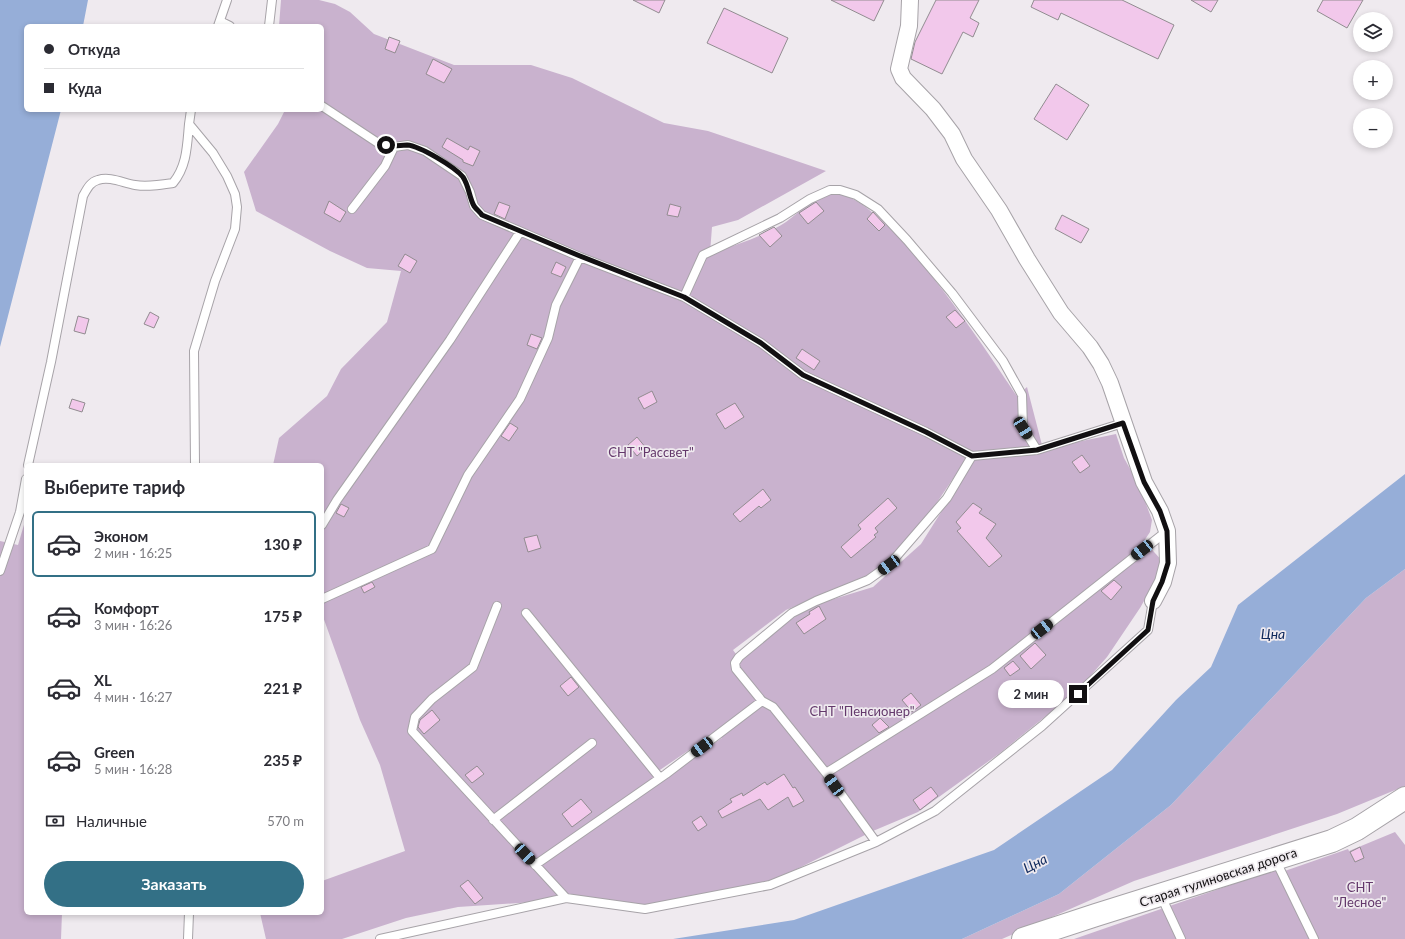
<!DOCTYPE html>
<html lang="ru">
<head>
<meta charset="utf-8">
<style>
  body { margin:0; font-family:Lato,sans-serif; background:#f2f2f3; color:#2b2b33; height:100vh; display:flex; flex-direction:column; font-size:15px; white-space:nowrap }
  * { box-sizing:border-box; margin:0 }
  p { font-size:13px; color:#7c7c81 }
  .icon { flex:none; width:22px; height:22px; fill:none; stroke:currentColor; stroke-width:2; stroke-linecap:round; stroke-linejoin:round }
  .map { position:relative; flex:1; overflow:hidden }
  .panel { position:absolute; left:24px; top:463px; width:300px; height:452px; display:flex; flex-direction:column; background:#fff; border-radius:6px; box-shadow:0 2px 6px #0003 }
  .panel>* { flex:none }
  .top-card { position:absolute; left:24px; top:24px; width:300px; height:88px; border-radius:6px; box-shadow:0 2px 6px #0003; display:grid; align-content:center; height:88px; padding:0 20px; background:#fff }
  .buttons { position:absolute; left:1353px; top:12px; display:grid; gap:8px }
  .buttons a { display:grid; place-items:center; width:40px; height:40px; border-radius:50%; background:#fff; box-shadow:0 2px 6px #0003; font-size:20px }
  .end { position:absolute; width:18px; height:18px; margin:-9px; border:5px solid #121012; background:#fff; box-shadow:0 0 0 2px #fff }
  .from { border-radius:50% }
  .bubble { position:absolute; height:28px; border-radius:14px; background:#fff; box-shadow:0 2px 6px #0003; font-size:13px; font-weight:700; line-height:28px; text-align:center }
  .car { position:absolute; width:12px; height:24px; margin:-12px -6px; border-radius:5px; box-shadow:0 0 3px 1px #0007; background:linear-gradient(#222 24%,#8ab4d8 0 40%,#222 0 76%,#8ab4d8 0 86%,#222 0) }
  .top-card b { display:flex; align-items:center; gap:14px; height:38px; font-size:15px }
  .top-card b+b { border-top:1px solid #e1e1e2 }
  .top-card i { width:10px; height:10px; background:#2b2b33 }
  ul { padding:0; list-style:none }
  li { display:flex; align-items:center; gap:12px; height:66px; margin:0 8px 6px; padding:0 12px; border:2px solid transparent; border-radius:6px }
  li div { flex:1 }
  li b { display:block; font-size:15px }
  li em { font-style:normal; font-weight:700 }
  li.active { border-color:#337086 }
  li>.icon { width:36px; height:36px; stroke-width:1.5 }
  h2 { padding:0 20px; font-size:18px; line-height:48px }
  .pay { display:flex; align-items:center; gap:10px; height:44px; padding:0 20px; font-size:15px }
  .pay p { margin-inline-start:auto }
  .action { display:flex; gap:8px; margin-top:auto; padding:8px 20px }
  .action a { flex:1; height:46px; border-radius:24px; background:#337086; color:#fff; font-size:16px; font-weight:700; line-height:46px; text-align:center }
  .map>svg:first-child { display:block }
  .green { fill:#c9b2ce; fill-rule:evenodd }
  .water { fill:#96aed8 }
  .building { fill:#f2c8eb; stroke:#918c90 }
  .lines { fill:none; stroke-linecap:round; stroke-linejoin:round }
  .lane-casing { stroke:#a7a3a8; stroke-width:10 }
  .street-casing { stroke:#a7a3a8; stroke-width:18 }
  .secondary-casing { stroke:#a7a3a8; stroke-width:24 }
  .lane { stroke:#fff; stroke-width:8 }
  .street { stroke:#fff; stroke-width:16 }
  .secondary { stroke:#fff; stroke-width:22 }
  .route { stroke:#121012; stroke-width:5 }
  .labels { text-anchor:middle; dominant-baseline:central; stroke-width:3.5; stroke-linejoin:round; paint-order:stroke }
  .park-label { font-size:13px; fill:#63386b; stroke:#efeaef }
  .street-label { font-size:13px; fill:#121012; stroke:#efeaef }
  .water-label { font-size:14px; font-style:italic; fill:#0f295c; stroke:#efeaef }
</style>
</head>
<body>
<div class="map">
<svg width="1405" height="939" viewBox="0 0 1405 939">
  <rect width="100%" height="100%" fill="#efeaef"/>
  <path class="green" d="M281,0H319L335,4L350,12L374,34L454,65H531L572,78L664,123L708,131L826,171L738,220L712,227L710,253C735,246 764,236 786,222C800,212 812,198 829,194C879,182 990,357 1017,396L1027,387L1043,449L1116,434L1124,458L1139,485L1152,520L1150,532L1144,541L1165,564L1140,608L1107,657L1077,691L1000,753L918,812L873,831L757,889L663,904H579L574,897L562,900L458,907L406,918L342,939H266L260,913H322V881L405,851L380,765L360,720L322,614V465H273L279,438L327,396L341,369L387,322L401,271L367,268L330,251L256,211L244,172L278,124L285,110H322V26H279ZM972,463L921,544L873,587L811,606L789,621L741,661L733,650L786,610L875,572L910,537L925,520L963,464ZM717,731L722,738L659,781L654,774Z
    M26,518V913H62L61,939H0V541L18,545Z
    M1405,569V786L1337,814L1134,881L1002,939H962L1059,894L1171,805L1366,598Z
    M1395,832L1405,845V939H1074L1271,871L1277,870L1279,873L1348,849L1349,851Z"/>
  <path class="water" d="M0,0H88L83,26H26V110H61L0,347Z
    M1405,474V569L1366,598L1171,805L1059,894L962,939H673L794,920L994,850L1112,770L1176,700L1211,667L1238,605Z"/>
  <path class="building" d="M633,0H665L659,13Z
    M831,0H884L874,21Z
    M936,0H979L970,18L979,23L973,37L963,32L942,74L911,59L915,42Z
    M1034,0H1122L1174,25L1158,59L1061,13L1058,20L1031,7Z
    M1191,0H1218L1211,12Z
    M1323,0H1363L1347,28L1317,11Z
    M724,8L788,38L772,73L707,43Z
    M389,37L400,41L395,53L385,49Z
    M433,59L452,69L444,83L426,74Z
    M1056,84L1089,105L1067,140L1034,119Z
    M447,138L468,150L470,146L480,151L473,166L463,162V160L442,147Z
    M329,201L346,212L340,222L324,213Z
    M499,202L510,206L505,219L494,214Z
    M816,202L824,211L808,224L799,213Z
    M670,204L681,207L678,217L667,215Z
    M873,212L885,225L879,231L867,219Z
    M1062,215L1089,229L1081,243L1055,229Z
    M774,227L782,236L770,247L759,235Z
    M405,254L417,261L410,273L398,266Z
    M556,262L566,267L561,277L551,273Z
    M955,310L965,321L956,328L946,317Z
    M150,312L159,317L154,328L144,324Z
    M78,316L89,319L85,334L74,331Z
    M531,334L542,338L537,349L527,345Z
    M802,349L820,361L814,370L796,358Z
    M652,391L657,402L644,409L638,398Z
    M72,399L85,403L82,412L69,408Z
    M735,403L744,417L725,429L716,414Z
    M510,423L518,428L509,441L501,436Z
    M637,437L646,448L637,456L628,445Z
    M1082,455L1090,466L1080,473L1072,462Z
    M763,489L771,500L761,508L759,506L740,522L733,514Z
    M888,498L897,508L875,528L878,532L874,535L876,537L851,558L841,547L861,529L858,525Z
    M973,503L982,509L979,513L996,524L986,538L1002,556L989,567L957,531L961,528L956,522Z
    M341,504L349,508L344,517L336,513Z
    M537,535L541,548L528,552L524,538Z
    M1114,580L1122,587L1111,600L1101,591Z
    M372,582L375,587L364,593L361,587Z
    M819,606L826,619L804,634L796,623L810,614L809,612Z
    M1035,643L1046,655L1031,669L1020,656Z
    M1013,661L1020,669L1010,676L1004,668Z
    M571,677L579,687L568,696L560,686Z
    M911,693L921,705L912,712L902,700Z
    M432,710L440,720L424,734L418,727L420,720Z
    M880,718L889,727L879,733L872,725Z
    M477,766L484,774L472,783L465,775Z
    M784,774L793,788L795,787L804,801L793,807L788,797L768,810L760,799L722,818L718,811L732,802L730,799L742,793L743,796L765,782L767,785Z
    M931,787L938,796L920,810L913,800Z
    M581,799L592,812L572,827L562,814Z
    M701,816L707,825L698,831L692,822Z
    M1360,847L1364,858L1355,862L1350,852Z
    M468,880L483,898L475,904L460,886Z"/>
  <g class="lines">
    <defs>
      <path id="lane" d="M220,21L230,26
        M218,26L227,0
        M269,26L272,0
        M322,106L378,143L394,147
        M191,110L189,124L213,153L227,176L235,194L237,207L235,229L215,281L194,351L195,465
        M352,209L385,166L394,147L408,145L425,151L462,176L470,192L474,206L482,215L580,257L684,297L761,343L803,375L926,432L972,456
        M684,297L703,255L780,218L810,199L830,190H840L856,195L878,209L907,240L952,293L1003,361L1022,395L1023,428L1037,450
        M28,465L51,362L83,196C87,189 90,182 98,180C110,176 123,183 135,185C148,187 160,185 173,183C187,166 187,146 189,124
        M322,525L337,500L450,340L520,232
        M0,571L20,512L26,479
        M322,599L432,549L468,475L520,399L548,338L556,305L580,257
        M497,606L473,667L432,699L415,717L412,731L566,898L645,909L770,885L876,842L935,811L1042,726L1148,630L1153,601
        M526,613L660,778
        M762,701L736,669L735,663L739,657L792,613L816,601L868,580L889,565L947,498L972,456L1037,450L1123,423
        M826,773L876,842
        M493,820L592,743
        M1275,859L1314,939
        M535,865L666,774L762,701L773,707L826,773L992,669L1167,531
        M1161,896L1181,939
        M188,939L189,913
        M380,939L566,898"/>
      <path id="street" d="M910,0L909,26L899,69L903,78L933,109L952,134L964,159L999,210L1027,259L1061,313L1090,347L1101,364L1110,383L1144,482L1160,511L1167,531L1168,563L1163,582L1153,601"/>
      <path id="secondary" d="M1023,939L1096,915L1332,841L1357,829L1405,798"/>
    </defs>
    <use href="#lane" class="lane-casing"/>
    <use href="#street" class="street-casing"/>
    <use href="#secondary" class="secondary-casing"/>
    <use href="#lane" class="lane"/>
    <use href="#street" class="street"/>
    <use href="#secondary" class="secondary"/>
  </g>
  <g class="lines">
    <path class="route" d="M386,145C394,147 400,145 407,145C420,146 455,167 463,177C469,186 469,197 474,206C476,209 480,212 482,215L580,256L684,297L761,343L803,375L926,432L972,456L1037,450L1123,423L1144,482L1160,511L1167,531L1168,563L1162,582L1153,601L1148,630L1078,694"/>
  </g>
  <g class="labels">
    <g class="park-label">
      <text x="651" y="452">СНТ "Рассвет"</text>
      <text x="862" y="711">СНТ "Пенсионер"</text>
      <text x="1360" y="887">СНТ<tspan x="1360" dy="15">"Лесное"</tspan></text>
    </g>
    <g class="street-label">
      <text transform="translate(1218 877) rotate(-18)">Старая тулиновская дорога</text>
    </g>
    <g class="water-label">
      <text x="1273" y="633">Цна</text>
      <text transform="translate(1035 863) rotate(-27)">Цна</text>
    </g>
  </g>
</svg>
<div class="buttons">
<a><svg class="icon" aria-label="layers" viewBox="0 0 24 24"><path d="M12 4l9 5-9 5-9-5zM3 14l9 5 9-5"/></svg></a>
<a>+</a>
<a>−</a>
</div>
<i class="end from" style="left:386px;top:145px"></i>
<i class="end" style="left:1078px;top:694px"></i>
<div class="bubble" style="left:998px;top:680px;width:66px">2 мин</div>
<i class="car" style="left:1023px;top:428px;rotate:148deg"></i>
<i class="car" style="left:1142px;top:550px;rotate:232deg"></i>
<i class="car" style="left:889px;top:565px;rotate:234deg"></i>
<i class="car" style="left:1042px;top:629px;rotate:52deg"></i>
<i class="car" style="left:702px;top:747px;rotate:233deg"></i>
<i class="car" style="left:834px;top:785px;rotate:324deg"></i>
<i class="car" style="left:525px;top:854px;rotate:137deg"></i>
<div class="top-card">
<b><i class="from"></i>Откуда</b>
<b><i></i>Куда</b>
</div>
<section class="panel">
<h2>Выберите тариф</h2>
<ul>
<li class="active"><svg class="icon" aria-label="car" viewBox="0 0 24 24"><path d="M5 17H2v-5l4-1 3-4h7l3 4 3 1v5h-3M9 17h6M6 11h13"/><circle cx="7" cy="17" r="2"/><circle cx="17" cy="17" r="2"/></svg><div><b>Эконом</b><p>2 мин · 16:25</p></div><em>130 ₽</em></li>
<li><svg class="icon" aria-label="car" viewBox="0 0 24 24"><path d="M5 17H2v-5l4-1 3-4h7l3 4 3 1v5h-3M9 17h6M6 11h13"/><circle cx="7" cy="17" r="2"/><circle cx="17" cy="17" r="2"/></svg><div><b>Комфорт</b><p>3 мин · 16:26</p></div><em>175 ₽</em></li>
<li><svg class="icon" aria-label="car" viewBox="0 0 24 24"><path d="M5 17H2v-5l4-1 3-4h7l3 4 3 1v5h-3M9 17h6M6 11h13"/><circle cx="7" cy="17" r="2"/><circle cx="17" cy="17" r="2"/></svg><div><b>XL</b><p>4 мин · 16:27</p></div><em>221 ₽</em></li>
<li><svg class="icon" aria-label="car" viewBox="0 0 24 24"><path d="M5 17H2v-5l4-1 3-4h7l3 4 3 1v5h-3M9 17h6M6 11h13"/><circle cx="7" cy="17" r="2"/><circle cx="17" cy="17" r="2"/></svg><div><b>Green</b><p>5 мин · 16:28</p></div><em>235 ₽</em></li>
</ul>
<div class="pay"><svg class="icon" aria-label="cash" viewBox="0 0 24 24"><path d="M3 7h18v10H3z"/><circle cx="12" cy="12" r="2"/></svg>Наличные<p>570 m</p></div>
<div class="action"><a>Заказать</a></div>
</section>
</div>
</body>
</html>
